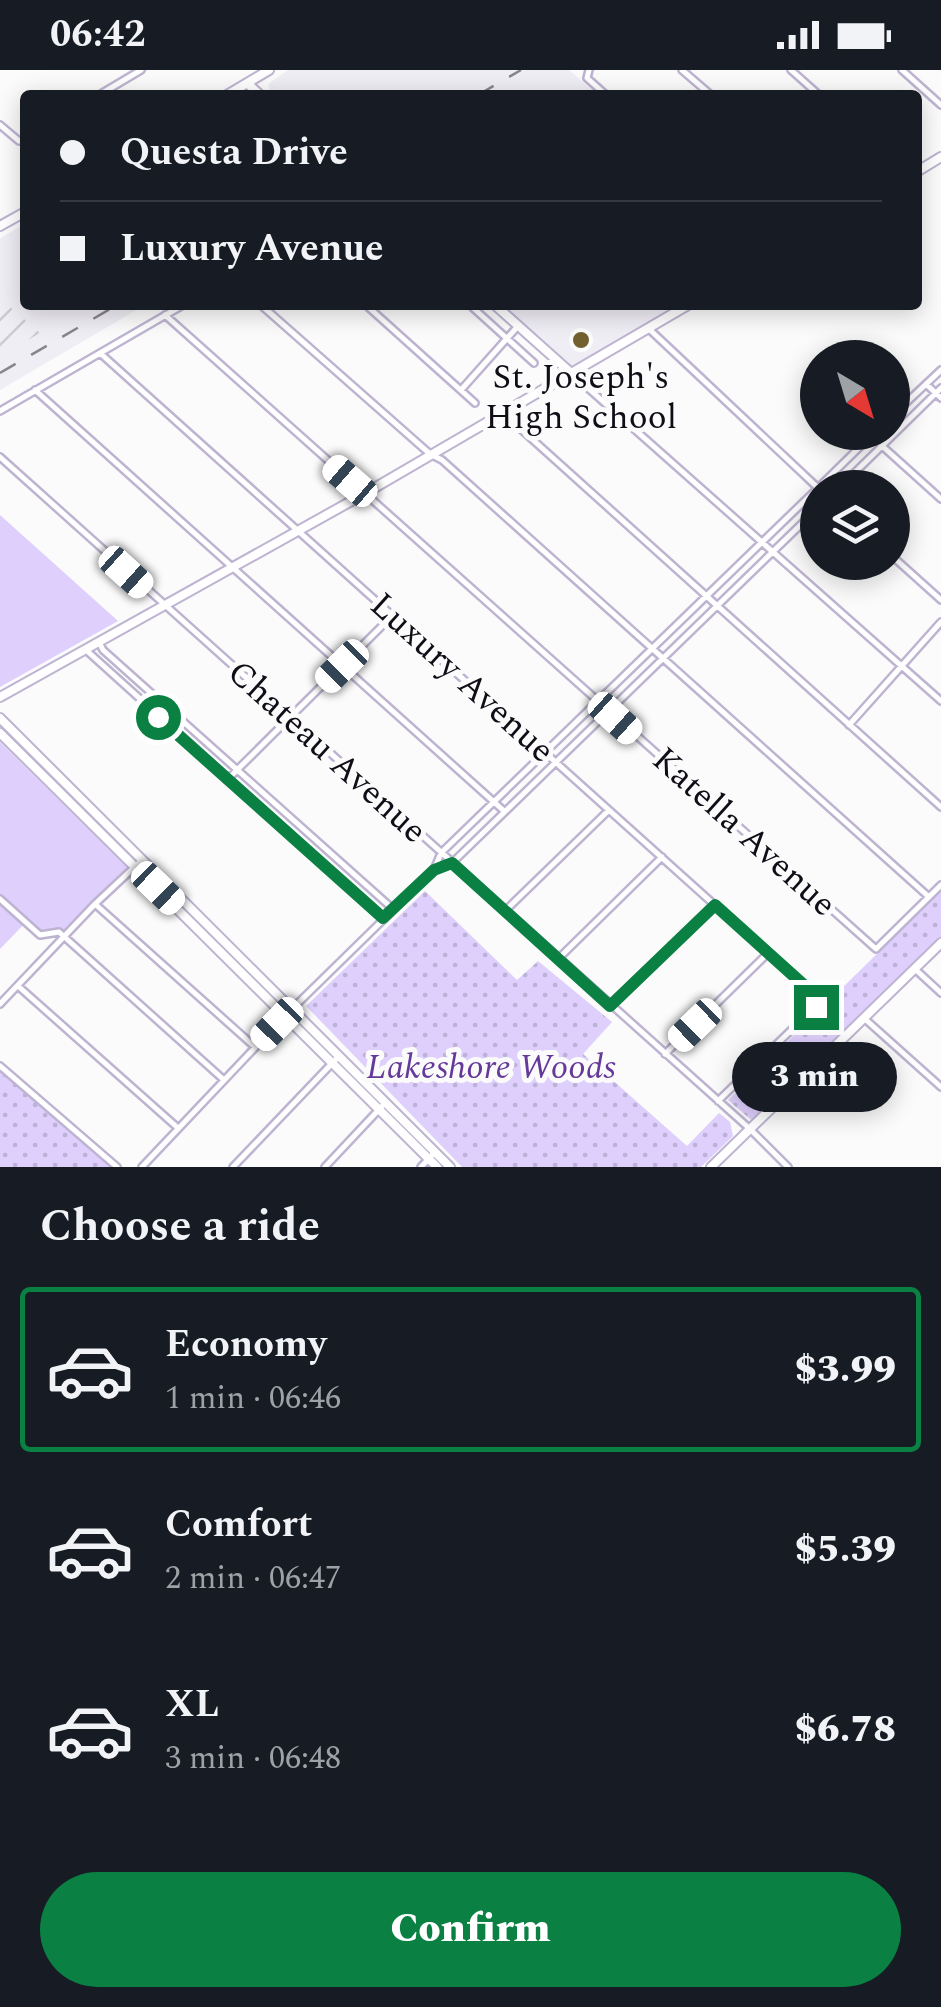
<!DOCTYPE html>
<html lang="en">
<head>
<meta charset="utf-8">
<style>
  body { margin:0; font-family:Spectral,serif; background:#242831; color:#f1f3f6; height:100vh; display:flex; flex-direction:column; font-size:38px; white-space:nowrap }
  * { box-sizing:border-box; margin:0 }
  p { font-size:32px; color:#9ea1a6 }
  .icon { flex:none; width:55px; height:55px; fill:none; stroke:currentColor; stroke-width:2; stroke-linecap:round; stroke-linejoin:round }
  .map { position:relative; height:1097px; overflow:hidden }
  .sheet { display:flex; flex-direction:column; background:#171b24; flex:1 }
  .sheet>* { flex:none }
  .top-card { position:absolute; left:20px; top:20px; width:902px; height:220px; border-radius:10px; box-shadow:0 5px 25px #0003; display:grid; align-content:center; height:220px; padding:0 40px; background:#171b24 }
  .needle { width:65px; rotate:142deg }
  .buttons { position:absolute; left:800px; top:270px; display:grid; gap:20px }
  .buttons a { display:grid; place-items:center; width:110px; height:110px; border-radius:50%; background:#171b24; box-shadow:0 5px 25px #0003; font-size:50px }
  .end { position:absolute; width:45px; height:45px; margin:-22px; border:12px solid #0b8043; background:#fff; box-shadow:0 0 0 5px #fff }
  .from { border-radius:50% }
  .bubble { position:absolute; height:70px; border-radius:35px; background:#171b24; box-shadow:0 5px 25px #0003; font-size:32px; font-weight:800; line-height:70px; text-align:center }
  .car { position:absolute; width:30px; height:60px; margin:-30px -15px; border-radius:12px; box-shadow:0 0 8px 2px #0007; background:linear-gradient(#fff 24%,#345 0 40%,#fff 0 76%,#345 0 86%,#fff 0) }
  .top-card b { display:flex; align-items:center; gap:35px; height:95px; font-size:38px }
  .top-card b+b { border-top:2px solid #363941 }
  .top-card i { width:25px; height:25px; background:#f1f3f6 }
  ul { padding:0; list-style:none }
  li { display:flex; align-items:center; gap:30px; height:165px; margin:0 20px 15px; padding:0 20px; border:5px solid transparent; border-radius:10px }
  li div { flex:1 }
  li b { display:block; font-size:38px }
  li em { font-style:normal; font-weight:800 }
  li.on { border-color:#0b8043 }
  li>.icon { width:90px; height:90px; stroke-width:1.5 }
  h2 { padding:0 40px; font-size:45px; line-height:120px }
  .button { display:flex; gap:20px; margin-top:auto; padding:20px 40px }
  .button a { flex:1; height:115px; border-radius:60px; background:#0b8043; color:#fff; font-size:40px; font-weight:800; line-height:115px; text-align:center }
  .status { display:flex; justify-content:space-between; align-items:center; height:70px; padding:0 50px; background:#171b24; direction:ltr }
  .status svg { height:28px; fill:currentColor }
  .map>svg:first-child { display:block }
  .built { fill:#f0eef5 }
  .industrial { fill:url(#industrial-furrows) }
  .green { fill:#decffc }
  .park { fill:url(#park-dots) }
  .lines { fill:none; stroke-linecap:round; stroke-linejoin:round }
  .street-casing { stroke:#beb4d1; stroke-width:10 }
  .secondary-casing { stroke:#beb4d1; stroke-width:12 }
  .street { stroke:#fff; stroke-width:5 }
  .secondary { stroke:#fff; stroke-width:8 }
  .rail { stroke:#87858a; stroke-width:2.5; stroke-dasharray:18 18; stroke-linecap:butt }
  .route { stroke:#0b8043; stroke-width:12 }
  .poi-dot { fill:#72612f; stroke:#fbfbfb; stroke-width:4 }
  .labels { text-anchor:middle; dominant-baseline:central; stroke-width:10; stroke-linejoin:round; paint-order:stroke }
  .poi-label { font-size:35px; fill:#110d17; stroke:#fbfbfb }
  .street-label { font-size:35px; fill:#110d17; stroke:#fbfbfb }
  .park-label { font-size:35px; font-style:italic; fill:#643999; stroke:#fbfbfb }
</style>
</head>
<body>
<div class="status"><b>06:42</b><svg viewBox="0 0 49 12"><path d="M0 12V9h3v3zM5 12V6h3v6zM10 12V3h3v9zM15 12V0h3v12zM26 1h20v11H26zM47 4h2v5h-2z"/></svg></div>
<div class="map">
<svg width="941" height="1097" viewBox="0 0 941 1097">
  <defs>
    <pattern id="industrial-furrows" width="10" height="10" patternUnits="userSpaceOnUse" patternTransform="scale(2.5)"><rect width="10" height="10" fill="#f0eef5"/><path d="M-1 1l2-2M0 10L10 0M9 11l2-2" fill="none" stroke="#cdcbd1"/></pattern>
    <pattern id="park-dots" width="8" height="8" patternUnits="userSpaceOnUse" patternTransform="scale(2.5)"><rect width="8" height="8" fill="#decffc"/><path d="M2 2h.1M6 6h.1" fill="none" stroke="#bdb1d7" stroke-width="1.8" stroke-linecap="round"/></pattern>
  </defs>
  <rect width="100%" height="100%" fill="#fbfbfb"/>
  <path class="built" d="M288,0H569L598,25H272L268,14Z
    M25,154V235H145L0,320V286L39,263L0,228V168Z
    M495,235H688L571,303Z"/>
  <path class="industrial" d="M0,228L40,263L0,286Z"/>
  <path class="green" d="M0,445L118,551L0,617Z
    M0,672L127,797L61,864L40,865L26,852L0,879Z"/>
  <path class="park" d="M425,821L517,910L538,891L612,952L583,984L687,1076L719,1043L730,1052L733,1066L701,1097H462L306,936Z
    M941,821V873L756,1054L728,1030Z
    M0,1001L110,1097H0Z"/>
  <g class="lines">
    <defs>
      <path id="street" d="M589,0L587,8L606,25
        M682,0L711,25
        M791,0L819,25
        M902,0L941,35
        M99,25L141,0
        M0,55L19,71L25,68
        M261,235L430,384L442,390L929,827
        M366,235L475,333
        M470,235L534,293
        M165,245L876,879L941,815
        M648,258L817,417
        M100,283L816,926L815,937L718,1031
        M580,311L941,631
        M926,314L941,328
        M35,320L504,741
        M461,320L518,256
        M0,341L183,235
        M503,343L941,737
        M892,346L941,300
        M871,366L941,429
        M0,387L750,1059L788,1097
        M818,418L875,362
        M839,418L941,318
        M892,486L941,530
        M99,572L103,580L393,839
        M86,580L383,848
        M849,655L941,552
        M227,710L392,546
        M434,800L441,783L818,418
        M0,829L40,865L59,862L224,1010
        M95,834L255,977
        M505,841L609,740
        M558,889L662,787
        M915,899L941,923
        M18,916L178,1058
        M0,934L95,834L142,790
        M611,936L715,835
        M292,939L434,800L452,793L818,438
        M865,949L941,1017
        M665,984L768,883
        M0,996L117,1097
        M142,1097L284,947
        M233,1097L339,986
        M325,1097L386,1032
        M421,1097L435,1082"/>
      <path id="secondary" d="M247,13L260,25
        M227,25L269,0
        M918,101L941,87
        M0,156L25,142
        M495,235L580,311
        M0,627L364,424L688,235
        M0,648L450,1097
        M0,663L437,1097
        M711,1097L941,873"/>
    </defs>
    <use href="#street" class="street-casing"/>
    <use href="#secondary" class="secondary-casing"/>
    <use href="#street" class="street"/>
    <use href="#secondary" class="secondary"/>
    <path class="rail" d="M478,25L521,0
      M0,303L117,235"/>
  </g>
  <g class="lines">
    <path class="route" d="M158,647L383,848L434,800L452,793L610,936L715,835L816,926V937"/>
  </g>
  <circle class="poi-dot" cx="581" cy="270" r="10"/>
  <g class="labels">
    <g class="poi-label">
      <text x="581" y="307">St. Joseph's<tspan x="581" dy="40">High School</tspan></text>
    </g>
    <g class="street-label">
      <text transform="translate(462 608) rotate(42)">Luxury Avenue</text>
      <text transform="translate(327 682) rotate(42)">Chateau Avenue</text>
      <text transform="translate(744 762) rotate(42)">Katella Avenue</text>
    </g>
    <g class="park-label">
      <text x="491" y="997">Lakeshore Woods</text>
    </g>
  </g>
</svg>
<div class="buttons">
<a><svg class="needle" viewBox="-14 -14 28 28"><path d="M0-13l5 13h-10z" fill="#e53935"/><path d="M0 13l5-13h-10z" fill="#9ea1a6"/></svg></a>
<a><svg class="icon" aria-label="layers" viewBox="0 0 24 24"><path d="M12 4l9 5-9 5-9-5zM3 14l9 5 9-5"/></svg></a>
</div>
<i class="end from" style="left:158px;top:647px"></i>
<i class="end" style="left:816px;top:937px"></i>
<div class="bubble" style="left:732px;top:972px;width:165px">3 min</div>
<i class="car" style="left:350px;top:411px;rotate:311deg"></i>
<i class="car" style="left:126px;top:502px;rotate:132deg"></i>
<i class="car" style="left:342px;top:596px;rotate:225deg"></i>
<i class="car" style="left:615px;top:648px;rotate:132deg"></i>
<i class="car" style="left:158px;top:818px;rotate:134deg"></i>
<i class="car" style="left:277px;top:954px;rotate:224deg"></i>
<i class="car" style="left:695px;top:955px;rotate:226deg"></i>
<div class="top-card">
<b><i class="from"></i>Questa Drive</b>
<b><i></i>Luxury Avenue</b>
</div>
</div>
<section class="sheet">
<h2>Choose a ride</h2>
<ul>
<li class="on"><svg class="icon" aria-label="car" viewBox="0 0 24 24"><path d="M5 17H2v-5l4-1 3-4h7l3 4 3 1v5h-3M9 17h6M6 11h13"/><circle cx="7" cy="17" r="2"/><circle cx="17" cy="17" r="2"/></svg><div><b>Economy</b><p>1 min · 06:46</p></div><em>$3.99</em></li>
<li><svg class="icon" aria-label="car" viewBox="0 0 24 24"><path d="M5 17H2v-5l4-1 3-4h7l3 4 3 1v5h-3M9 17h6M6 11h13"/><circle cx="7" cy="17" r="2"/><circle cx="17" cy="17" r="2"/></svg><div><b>Comfort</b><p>2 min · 06:47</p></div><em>$5.39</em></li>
<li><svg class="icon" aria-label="car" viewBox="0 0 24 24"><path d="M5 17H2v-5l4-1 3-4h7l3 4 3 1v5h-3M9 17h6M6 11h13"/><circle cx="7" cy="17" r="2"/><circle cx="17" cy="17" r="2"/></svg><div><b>XL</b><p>3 min · 06:48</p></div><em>$6.78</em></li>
</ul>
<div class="button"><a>Confirm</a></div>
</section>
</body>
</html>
